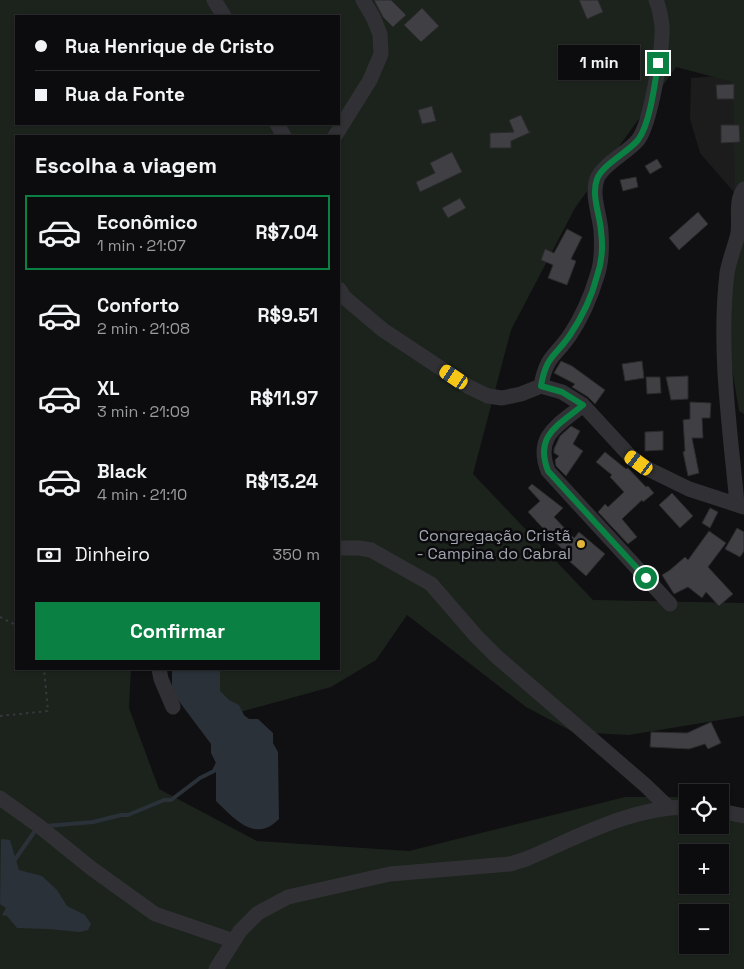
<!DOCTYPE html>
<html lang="pt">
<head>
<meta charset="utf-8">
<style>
  body { margin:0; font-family:"Space Grotesk",sans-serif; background:#1a191b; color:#f1f3f6; height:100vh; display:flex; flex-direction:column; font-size:19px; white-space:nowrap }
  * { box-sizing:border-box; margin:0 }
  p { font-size:16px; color:#9a9b9d }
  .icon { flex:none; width:28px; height:28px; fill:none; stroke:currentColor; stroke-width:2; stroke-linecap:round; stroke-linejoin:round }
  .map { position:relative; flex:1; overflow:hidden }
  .panel { position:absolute; left:15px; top:135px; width:325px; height:535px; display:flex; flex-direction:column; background:#0c0b0d; border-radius:0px; box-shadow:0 1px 4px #0004,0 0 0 1px #2c2b2e }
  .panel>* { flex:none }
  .hud { position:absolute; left:15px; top:15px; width:325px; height:110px; border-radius:0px; box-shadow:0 1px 4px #0004,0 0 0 1px #2c2b2e; display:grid; align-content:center; height:110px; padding:0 20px; background:#0c0b0d }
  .fabs { position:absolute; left:679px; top:784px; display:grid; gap:10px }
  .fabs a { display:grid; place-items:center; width:50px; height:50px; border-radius:0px; background:#0c0b0d; box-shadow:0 1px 4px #0004,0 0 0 1px #2c2b2e; font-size:25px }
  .end { position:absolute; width:22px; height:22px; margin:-11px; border:6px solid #0b8043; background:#fff; box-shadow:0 0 0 2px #fff }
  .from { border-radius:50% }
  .bubble { position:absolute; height:35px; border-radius:0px; background:#0c0b0d; box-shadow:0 1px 4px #0004,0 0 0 1px #2c2b2e; font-size:16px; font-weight:700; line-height:35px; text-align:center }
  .car { position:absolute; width:15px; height:30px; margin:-15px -8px; border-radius:6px; box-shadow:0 0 4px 1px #0007; background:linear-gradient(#f5c518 24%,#345 0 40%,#f5c518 0 76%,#345 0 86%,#f5c518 0) }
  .hud b { display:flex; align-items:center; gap:18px; height:48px; font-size:19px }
  .hud b+b { border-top:1px solid #2c2b2e }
  .hud i { width:12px; height:12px; background:#f1f3f6 }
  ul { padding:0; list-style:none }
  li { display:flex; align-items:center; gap:15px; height:75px; margin:0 10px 8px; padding:0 10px; border:2px solid transparent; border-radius:0px }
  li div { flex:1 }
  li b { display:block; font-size:19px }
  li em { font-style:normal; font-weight:700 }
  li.on { border-color:#0b8043 }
  li>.icon { width:45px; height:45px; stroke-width:1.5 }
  h2 { padding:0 20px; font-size:22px; line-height:60px }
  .pay { display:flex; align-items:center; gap:12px; height:55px; padding:0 20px; font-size:19px }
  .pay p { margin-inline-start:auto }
  .button { display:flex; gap:10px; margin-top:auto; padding:10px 20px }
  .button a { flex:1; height:58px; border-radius:0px; background:#0b8043; color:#fff; font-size:20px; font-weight:700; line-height:58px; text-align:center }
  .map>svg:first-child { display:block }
  .built { fill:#1c1c1d }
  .green { fill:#1c231d; fill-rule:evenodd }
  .water { fill:#2a3138 }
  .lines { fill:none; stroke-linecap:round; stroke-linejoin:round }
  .stream { stroke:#2a3138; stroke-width:4 }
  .building { fill:#3f3f44; stroke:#2a2a2c }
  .path { stroke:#37383c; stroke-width:2; stroke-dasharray:2.5 4; stroke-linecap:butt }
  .minor { stroke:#313135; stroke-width:15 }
  .route { stroke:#0b8043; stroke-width:6 }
  .poi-dot { fill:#e1b537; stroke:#0b0a0c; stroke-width:2 }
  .labels { text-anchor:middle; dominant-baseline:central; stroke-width:5; stroke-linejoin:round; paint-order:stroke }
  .poi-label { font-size:16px; fill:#a2a5b0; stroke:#0b0a0c; text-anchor:end }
</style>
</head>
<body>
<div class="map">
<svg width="744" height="969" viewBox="0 0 744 969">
  <rect width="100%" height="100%" fill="#100f11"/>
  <path class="built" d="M744,74L739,198L700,153L690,119L691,78Z"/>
  <path class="green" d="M0,0H744V414L739,411L727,338L736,243L733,82L676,67L575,208L511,330L473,474L593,600L744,603V716L629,735L573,732L526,707L407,615L376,660L331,687L240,712L214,702L217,669H339V136H16V669H131L129,708L159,789L257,841L409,851L625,797H687L688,825H720V803L744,809V969H0ZM16,16H339V124H16ZM688,852H720V885H688ZM688,912H720V945H688Z"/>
  <path class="water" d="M172,669H218L220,672V691L229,700L239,705L244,715L249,719H258L273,733V743L278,752L279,819C255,844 234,818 216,801V763L211,753V744L172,692Z
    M1,839L10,840L19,870L42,876L57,890L67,906L85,915L91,924L88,930L80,932L48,929L17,928L7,916L2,915L6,908L0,904Z"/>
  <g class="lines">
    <path class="stream" d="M46,826L93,822L121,815H128L164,800H171L200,778L214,771L218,763
      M14,861L37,828"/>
  </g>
  <path class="building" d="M374,0H391L406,15L393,27L383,17Z
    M579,0H598L603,12L587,19Z
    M422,8L439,26L421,42L404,25Z
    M734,84V99H717L716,85Z
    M432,106L436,121L422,124L418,110Z
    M521,115L529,132H531L511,141V148H490V133L514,132L509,120Z
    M721,125H739L740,142L721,143Z
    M452,152L462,172L420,192L416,182L435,173L430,163Z
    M657,159L662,167L650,174L645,166Z
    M636,177L638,187L623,191L620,180Z
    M460,198L466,208L448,218L442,208Z
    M698,212L708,224L679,250L669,238Z
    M567,229L582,237L571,259L576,261L567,285L548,278L553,265L541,260L545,249L554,253Z
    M561,361L572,366L605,390L595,404L588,397L572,387L575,384L554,373Z
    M642,361L644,378L625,381L622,364Z
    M688,376V399L671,400L666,377Z
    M646,377H660L661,393L647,394Z
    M690,402L711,403L710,418H702L703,438H692L699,473L688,476L683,452L685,451L683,420L690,419Z
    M571,426L580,431L573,444L583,451L566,476L556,466L555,460L559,456L554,453V449L560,436Z
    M663,431V450L645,451V432Z
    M605,452L626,469L628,468L646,487L648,486L654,493L643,502L642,500L622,519L637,537L628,544L598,512L605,504L608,507L624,492L610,477L612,475L596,462Z
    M532,484L563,508L554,517L574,538L579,532L605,554L586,576L560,553L563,550L528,512L540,501L528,488Z
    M672,493L693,516L680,528L659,505Z
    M710,508L718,512L710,528L702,523Z
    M737,528L744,532V551L740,557L725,549Z
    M709,531L726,543L708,567L733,594L719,606L706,592L702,598L688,587L674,594L662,575L670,570L685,557L688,560Z
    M711,722L721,743L708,749L705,744L689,749L650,747L651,732L687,733Z"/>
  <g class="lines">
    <path class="path" d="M0,617L16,625
      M0,716L48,711L44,669"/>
    <path class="minor" d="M214,0L224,16
      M277,124L284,136
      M335,136L370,80L381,54L380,34L373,17L363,0
      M339,289L344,297L383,330L469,387L488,396L502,398L521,394L541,386L562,392L583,405L630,456L648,469L689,489L744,507
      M541,386C546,356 555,357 570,335C582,317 591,296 597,276C602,262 602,246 601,231C600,215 591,195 597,179C603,164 627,153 638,140C651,123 663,48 662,26C661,18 659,7 656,0
      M583,405C559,425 534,435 548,471L670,604
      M737,504C730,428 718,350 727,273C729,260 735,247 738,233C740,219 735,201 744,189
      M339,548H359L371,550L431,584L476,636L496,656L645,785L668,807
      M159,669L161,679L173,707
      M0,798L39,826L91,868L155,914L234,941
      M720,811L744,816
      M216,969L240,931L258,913L288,897L390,874L510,864L526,859C578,837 631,807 688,807"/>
  </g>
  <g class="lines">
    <path class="route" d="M646,578L548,471C534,435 559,425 583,405L562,392L541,386C546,356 555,357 570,335C582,317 592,296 597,276C602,262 603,246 601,231C600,215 591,195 597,179C603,164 627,153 638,140C650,124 655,83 658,63"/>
  </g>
  <circle class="poi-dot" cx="581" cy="544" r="5"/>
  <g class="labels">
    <g class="poi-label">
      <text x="571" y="535">Congregação Cristã<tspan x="571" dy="18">- Campina do Cabral</tspan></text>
    </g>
  </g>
</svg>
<div class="fabs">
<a><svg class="icon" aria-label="locate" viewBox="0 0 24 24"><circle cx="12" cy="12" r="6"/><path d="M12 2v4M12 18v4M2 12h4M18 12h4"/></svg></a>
<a>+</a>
<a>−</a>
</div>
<i class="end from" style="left:646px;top:578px"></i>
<i class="end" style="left:658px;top:63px"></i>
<div class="bubble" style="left:558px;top:45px;width:82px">1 min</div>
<i class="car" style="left:454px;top:377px;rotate:304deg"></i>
<i class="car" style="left:639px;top:463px;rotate:306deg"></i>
<div class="hud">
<b><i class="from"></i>Rua Henrique de Cristo</b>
<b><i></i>Rua da Fonte</b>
</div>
<section class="panel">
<h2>Escolha a viagem</h2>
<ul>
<li class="on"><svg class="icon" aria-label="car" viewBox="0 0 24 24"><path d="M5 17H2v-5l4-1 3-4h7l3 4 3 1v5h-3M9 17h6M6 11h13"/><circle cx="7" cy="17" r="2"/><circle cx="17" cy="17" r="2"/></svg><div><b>Econômico</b><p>1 min · 21:07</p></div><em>R$7.04</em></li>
<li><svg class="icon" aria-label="car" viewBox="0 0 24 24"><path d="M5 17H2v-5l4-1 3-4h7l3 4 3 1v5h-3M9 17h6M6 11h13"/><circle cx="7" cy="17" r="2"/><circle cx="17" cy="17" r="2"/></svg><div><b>Conforto</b><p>2 min · 21:08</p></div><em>R$9.51</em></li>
<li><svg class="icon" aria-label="car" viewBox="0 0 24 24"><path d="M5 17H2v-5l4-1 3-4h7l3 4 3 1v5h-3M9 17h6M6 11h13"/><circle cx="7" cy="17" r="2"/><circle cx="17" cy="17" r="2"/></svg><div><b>XL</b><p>3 min · 21:09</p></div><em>R$11.97</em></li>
<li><svg class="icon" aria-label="car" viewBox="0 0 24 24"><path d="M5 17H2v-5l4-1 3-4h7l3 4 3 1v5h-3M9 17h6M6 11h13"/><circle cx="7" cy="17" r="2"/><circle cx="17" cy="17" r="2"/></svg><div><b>Black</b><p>4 min · 21:10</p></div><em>R$13.24</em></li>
</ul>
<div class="pay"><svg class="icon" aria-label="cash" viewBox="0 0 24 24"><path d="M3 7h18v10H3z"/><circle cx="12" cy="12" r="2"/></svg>Dinheiro<p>350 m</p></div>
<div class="button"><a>Confirmar</a></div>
</section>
</div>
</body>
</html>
